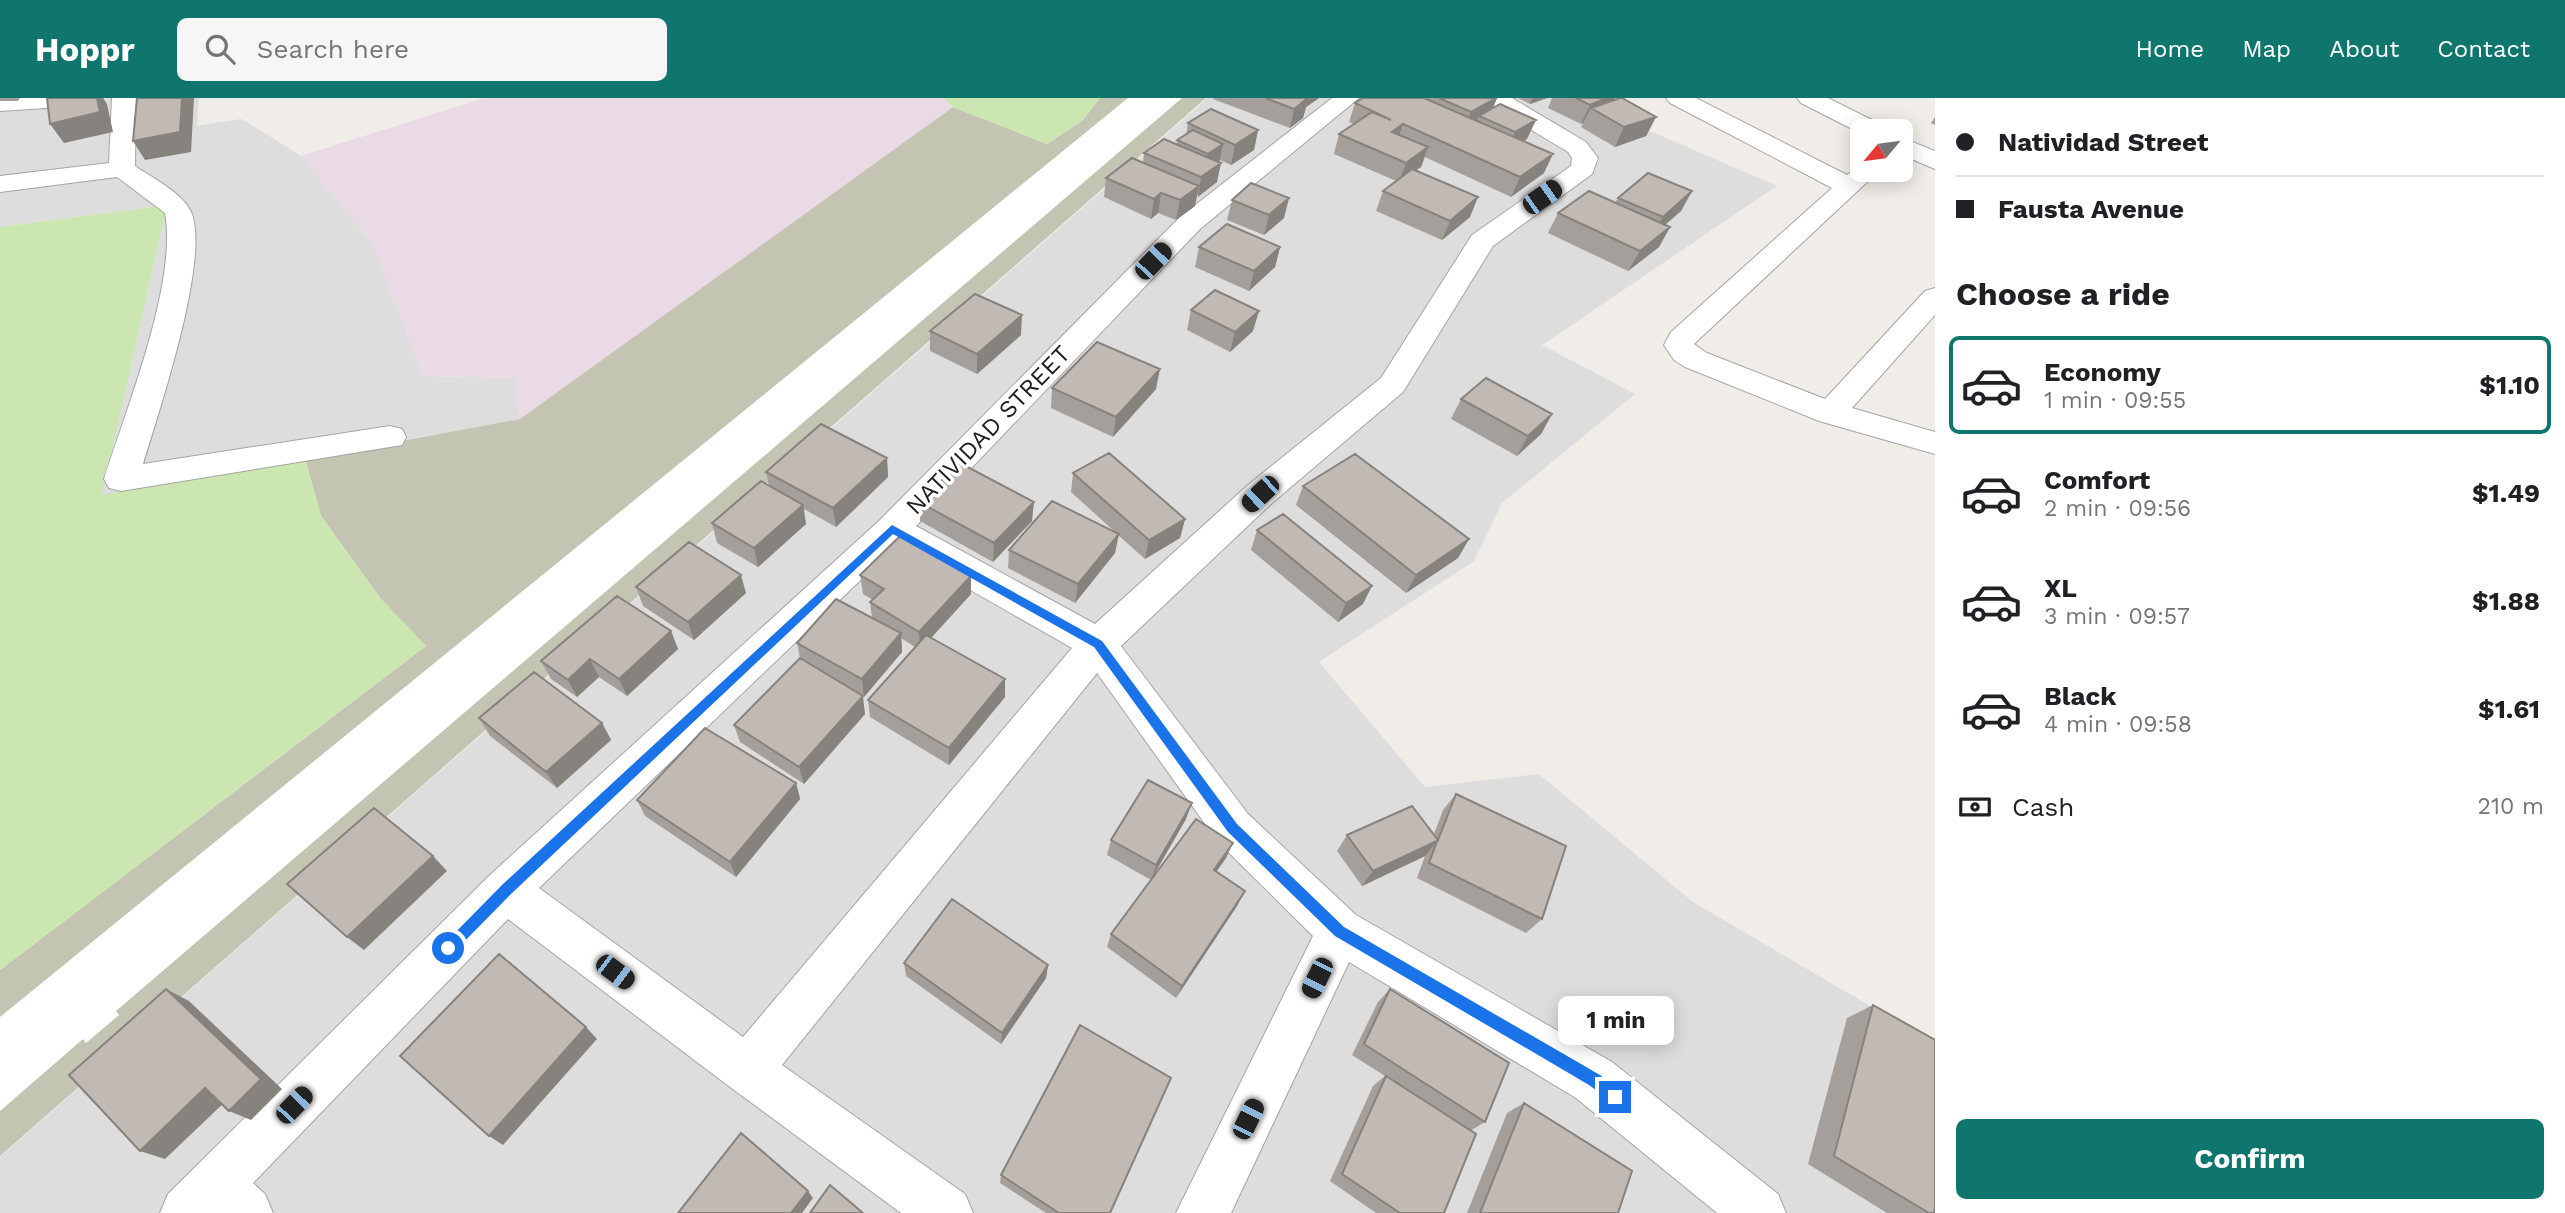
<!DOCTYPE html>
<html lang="en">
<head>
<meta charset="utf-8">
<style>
  body { margin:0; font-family:"Work Sans",sans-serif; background:#f6f6f6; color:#202124; height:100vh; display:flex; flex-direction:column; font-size:26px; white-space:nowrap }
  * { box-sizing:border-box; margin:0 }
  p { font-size:23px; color:#757577 }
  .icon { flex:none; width:38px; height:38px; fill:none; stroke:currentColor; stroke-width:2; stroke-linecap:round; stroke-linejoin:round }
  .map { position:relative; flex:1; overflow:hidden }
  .details { display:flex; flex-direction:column; background:#fff; width:630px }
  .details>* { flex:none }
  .hud { display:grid; align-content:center; height:154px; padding:0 21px; background:#fff }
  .needle { width:46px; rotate:241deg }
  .fabs { position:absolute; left:1850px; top:21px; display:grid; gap:14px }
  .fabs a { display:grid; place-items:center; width:63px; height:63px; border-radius:10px; background:#fff; box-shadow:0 4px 18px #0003; font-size:35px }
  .end { position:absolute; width:32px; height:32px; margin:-16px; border:9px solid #1a73e8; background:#fff; box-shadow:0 0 0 4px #fff }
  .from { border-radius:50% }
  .bubble { position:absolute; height:49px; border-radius:10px; background:#fff; box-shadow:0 4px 18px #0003; font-size:23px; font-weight:700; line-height:49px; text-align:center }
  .car { position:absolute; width:21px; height:42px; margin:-21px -10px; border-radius:9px; box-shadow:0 0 5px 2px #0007; background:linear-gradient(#222 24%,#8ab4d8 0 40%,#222 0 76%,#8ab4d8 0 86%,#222 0) }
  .hud b { display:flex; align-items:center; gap:24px; height:66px; font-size:26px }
  .hud b+b { border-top:2px solid #e0e0e0 }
  .hud i { width:18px; height:18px; background:#202124 }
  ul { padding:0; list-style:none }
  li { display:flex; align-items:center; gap:21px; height:98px; margin:0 14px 10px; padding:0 7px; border:4px solid transparent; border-radius:10px }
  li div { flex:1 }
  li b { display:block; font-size:26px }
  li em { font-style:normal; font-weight:700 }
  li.current { border-color:#0f766e }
  li>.icon { width:63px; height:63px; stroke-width:1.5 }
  h2 { padding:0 21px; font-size:32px; line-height:84px }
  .pay { display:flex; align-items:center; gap:18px; height:77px; padding:0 21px; font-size:26px }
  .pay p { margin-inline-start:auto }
  .button { display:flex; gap:14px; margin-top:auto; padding:14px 21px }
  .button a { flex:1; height:80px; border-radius:10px; background:#0f766e; color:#fff; font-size:28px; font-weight:700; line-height:80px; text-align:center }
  header { display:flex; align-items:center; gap:42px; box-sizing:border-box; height:98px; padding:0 35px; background:#0f766e; color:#fff }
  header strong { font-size:33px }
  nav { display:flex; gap:38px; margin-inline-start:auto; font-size:24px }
  .search { width:490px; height:63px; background:#f6f6f6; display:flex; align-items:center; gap:18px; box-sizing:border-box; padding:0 24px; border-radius:10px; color:#757577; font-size:26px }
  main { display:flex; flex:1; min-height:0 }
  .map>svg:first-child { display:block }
  .residential { fill:#dedddd }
  .industrial { fill:#e9dae6 }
  .construction { fill:#c4c4b3 }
  .grass { fill:#cce6b1 }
  .pier { fill:#fff }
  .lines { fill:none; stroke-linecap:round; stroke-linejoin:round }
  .minor-casing { stroke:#a4a4a4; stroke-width:2 }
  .minor { fill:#fff; fill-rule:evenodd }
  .wall { fill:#a59f9b }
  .shaded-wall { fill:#86827e }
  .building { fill:#c0b9b4; stroke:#86827e; stroke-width:2 }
  .route { fill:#1a73e8 }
  .labels { text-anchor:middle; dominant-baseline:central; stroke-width:7; stroke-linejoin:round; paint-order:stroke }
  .street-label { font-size:24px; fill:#202020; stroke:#fff }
</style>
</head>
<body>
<header>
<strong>Hoppr</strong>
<div class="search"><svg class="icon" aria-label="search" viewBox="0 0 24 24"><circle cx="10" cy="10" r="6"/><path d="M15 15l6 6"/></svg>Search here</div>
<nav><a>Home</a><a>Map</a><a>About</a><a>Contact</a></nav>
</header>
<main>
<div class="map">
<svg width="1935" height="1115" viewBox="0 0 1935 1115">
  <rect width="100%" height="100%" fill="#f0ede8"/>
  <path class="residential" d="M0,0H199L197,28L241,21L260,32L301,58L373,146L423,278L516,280L520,321L101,398L167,107L0,129Z
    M1208,0H1593L1634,26L1777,88L1542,247L1635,296L1502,405L1474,463L1319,564L1425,689L1539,676L1693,804L1935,946V1115H0V1059Z"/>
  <path class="industrial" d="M484,0H944L953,9L520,321L516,280L423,278L373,146L301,58Z"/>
  <path class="construction" d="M1100,0H1206L0,1058V872L426,548L381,501L321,418L305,361L520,321L953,9L1047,46L1082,23Z"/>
  <path class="grass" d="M944,0H1100L1082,23L1047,46L953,9Z
    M167,107L102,397L305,361L321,418L381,501L426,548L0,872V129Z"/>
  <path class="pier" d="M1128,0H1182L116,913L119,917L86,945L83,941L0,1013V919Z"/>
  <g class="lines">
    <defs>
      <path id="minor" d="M0,0H103L99,5L91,7L0,13Z
        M112,0H136L135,68C152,80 184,95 192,116C209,165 159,313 143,366L390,328L402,331L406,339L402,347L121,393L109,390L104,381C126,313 178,183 165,115L117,79L0,94V78L109,65Z
        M1332,0H1359L1200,131L916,428L1095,526L1248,387L1381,280L1472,137L1571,68L1572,60L1568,54L1487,5L1483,0H1512L1586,44L1598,60L1592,76L1493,148L1403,294L1272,405L1121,548L1248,716L1356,817L1612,964L1778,1096L1786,1115H1717L1576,1000L1349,864L1231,1115H1176L1313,838L1218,744L1097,575L782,967L965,1096L973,1115H901L730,989L508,821L253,1085L265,1096L273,1115H160L168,1096L490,777L880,422L1180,119ZM895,449L1072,550L743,939L539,790Z
        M1666,0H1696L1847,77L1862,66V72H1880L1694,246L1707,255L1825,301L1925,193L1935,190V217L1852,310L1935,334V356L1819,323L1685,269L1674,262L1664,247L1671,234L1832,90L1670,5Z
        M1797,0H1828L1884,28L1887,33H1862V36L1801,5Z
        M1900,39L1935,53V71L1900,56Z"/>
    </defs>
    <use href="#minor" class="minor-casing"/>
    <use href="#minor" class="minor"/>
  </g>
  <path class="wall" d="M0,0H20L18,3H0Z
    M1214,0H1319L1306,9L1303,20L1290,30L1213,1Z
    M1363,0H1497L1493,10L1527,41L1524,43L1544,75L1511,99L1425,59L1421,69L1416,72L1470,119L1442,142L1376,113L1383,93L1396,83L1334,56L1339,36L1354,26L1349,24L1355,5Z
    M1518,0H1547L1530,6Z
    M1552,0H1615V2L1656,19L1646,38L1615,49L1581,29L1583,25L1581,26L1548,10Z
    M1935,19V27L1931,25Z
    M1188,25L1258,32L1254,52L1231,67L1220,62L1217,84L1197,98L1195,108L1176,122L1158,115L1151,121L1104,99L1106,80L1143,65L1144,55L1177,47V42L1186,37Z
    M1692,93L1681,113L1665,127L1670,129L1659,149L1628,173L1548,135L1558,115L1615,105L1618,100Z
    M1232,102L1284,120L1264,137L1227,122Z
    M1199,149H1280L1275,169L1249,193L1195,169Z
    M1191,212L1253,233L1230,254L1187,232Z
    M930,233L1021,237L977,276L930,253Z
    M1052,290L1156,291L1113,339L1051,310Z
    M1461,301L1552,316L1541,336L1517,358L1451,321Z
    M887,360L888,379L836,429L804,411L806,426L758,469L717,445L712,425L769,388L766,374Z
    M1073,375L1185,421L1180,440L1145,461L1118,437L1115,455L1075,505L1008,470L1009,452L1115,434L1071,394Z
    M1303,388L1469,441L1458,460L1406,495L1296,407Z
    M919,404L1032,423L993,464L920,423Z
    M1257,432L1363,506L1338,524L1251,452Z
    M860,477L971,496L931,540L1005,581V599L949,667L870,619L868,602L915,549L901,540L902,554L864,599L860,596L865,616L804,686L740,644L734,627L800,560L797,545L872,520L870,504L873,502L863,496Z
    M636,489L746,495L694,542L643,508Z
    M671,533L678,551L627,598L599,579L577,599L551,581L541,563Z
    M479,620L602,625L611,642L557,690L490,638Z
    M796,685L800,701L736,779L645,718L637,702Z
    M1456,696L1542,821L1526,835L1417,780L1425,758L1362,788L1337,753L1347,737L1434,736L1443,712Z
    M1186,721L1151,781L1226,760L1216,774L1237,808L1176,900L1107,849L1111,836L1151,782L1107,757L1111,742Z
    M904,865L1048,867L1046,880L1001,946L906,878Z
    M1390,891L1485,1024L1470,1033L1444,1115H1376L1330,1083L1373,988L1385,978L1352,957L1378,904Z
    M1873,907L1934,1115H1887L1808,1066L1847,920Z
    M1524,1005L1618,1115H1467L1507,1015Z
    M1001,1077L1110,1115H1046L1000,1085Z"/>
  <path class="shaded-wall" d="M97,0H103L107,6L113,34L64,45L50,26Z
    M182,0H194L191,54L145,62L133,43Z
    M1305,0H1319L1306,9L1303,20L1290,30L1294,11Z
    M1497,0L1489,19L1479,18L1475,27L1464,34L1471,14Z
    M1533,0H1547L1530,6Z
    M1606,0H1615L1609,14L1591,10L1583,25L1581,26L1590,7Z
    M1656,19L1646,38L1615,49L1624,29Z
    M1536,22L1527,41L1507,54L1515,34Z
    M1403,26L1396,46L1392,34Z
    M1258,32L1254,52L1231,67L1235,47Z
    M1223,46L1219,65L1205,75L1208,56Z
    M1428,49L1421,69L1399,84L1406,65Z
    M1553,56L1544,75L1511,99L1520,79Z
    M1221,65L1217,84L1198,99L1201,79Z
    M1199,88L1195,108L1176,122L1180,102Z
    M1692,93L1681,113L1651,139L1663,119Z
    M1161,95L1158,115L1151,121L1154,101Z
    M1478,99L1470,119L1442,142L1450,123Z
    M1289,100L1284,120L1264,137L1269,117Z
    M1670,129L1659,149L1628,173L1640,153Z
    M1280,149L1275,169L1249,193L1254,173Z
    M1259,213L1253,233L1230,254L1235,234Z
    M1022,217L1021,237L977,276V256Z
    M1160,271L1156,291L1113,339L1116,319Z
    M1552,316L1541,336L1517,358L1528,338Z
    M887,360L888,379L836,429L833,410Z
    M1034,404L1032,423L993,464L994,445Z
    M803,407L806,426L758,469L754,450Z
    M1185,421L1180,440L1145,461L1149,442Z
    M1119,436L1115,455L1075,505L1078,486Z
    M1469,441L1458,460L1406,495L1416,477Z
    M741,477L746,495L694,542L688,524Z
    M971,478V496L920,552L919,534Z
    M1372,488L1363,506L1338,524L1346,505Z
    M671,533L678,551L627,598L619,581Z
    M901,535L902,554L864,599L862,581Z
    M590,561L599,579L577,599L568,582Z
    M1005,581V599L949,667V650Z
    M863,598L865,616L804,686L799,669Z
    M602,625L611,642L557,690L546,674Z
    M796,685L800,701L736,779L730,764Z
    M1192,705L1186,721L1151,782L1156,767Z
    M1437,743L1425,758L1362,788L1373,773Z
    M1233,745L1226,760L1207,787L1214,772Z
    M433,758L447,773L364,852L347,839Z
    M1245,793L1237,808L1176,900L1182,888Z
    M1048,867L1046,880L1001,946L1002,935Z
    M166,891L189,903L282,991L251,1022L229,1013Z
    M586,929L597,941L503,1047L489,1038Z
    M205,990L228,1001L165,1061L140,1053Z
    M808,1093L813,1100L802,1115H791Z"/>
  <path class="building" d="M47,0H97L100,14L50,26Z
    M137,0H182L180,34L133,43Z
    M1265,0H1308L1294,11Z
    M1363,0H1424L1553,56L1520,79L1403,26L1392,34L1428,49L1406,65L1339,36L1372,14L1391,22L1355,5Z
    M1439,0H1496L1471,14Z
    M1576,0H1606L1590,7Z
    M1620,0H1622L1656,19L1624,29L1591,10Z
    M1500,6L1536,22L1515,34L1479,18Z
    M1211,11L1258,32L1235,47L1188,25Z
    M1193,32L1223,46L1208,56L1177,42Z
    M1164,41L1221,65L1201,79L1144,55Z
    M1132,60L1199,88L1180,102L1161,95L1154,101L1106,80Z
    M1412,71L1478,99L1450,123L1383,93Z
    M1648,75L1692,93L1663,119L1618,100Z
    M1251,85L1289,100L1269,117L1232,102Z
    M1589,93L1670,129L1640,153L1558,115Z
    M1227,126L1280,149L1254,173L1199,149Z
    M1215,192L1259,213L1235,234L1191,212Z
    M975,196L1022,217L977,256L930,233Z
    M1097,244L1160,271L1116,319L1052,290Z
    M1486,280L1552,316L1528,338L1461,301Z
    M821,326L887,360L833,410L766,374Z
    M1109,355L1185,421L1149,442L1073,375Z
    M1355,356L1469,441L1416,477L1303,388Z
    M960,365L1034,404L994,445L919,404Z
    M761,383L803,407L754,450L712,425Z
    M1052,403L1119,436L1078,486L1009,452Z
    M1283,416L1372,488L1346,505L1257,432Z
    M900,438L971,478L919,534L870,504L884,491L860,477Z
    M689,444L741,477L688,524L636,489Z
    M617,498L671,533L619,581L590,561L568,582L541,563Z
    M836,501L901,535L862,581L797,545Z
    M926,537L1005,581L949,650L868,602Z
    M800,560L863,598L799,669L734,627Z
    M534,574L602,625L546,674L479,620Z
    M705,630L796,685L730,764L637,702Z
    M1148,682L1192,705L1156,767L1111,742Z
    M1456,696L1566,748L1542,821L1429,765L1437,743L1373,773L1347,737L1412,708L1438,742Z
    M374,710L433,758L347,839L287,786Z
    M1196,721L1233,745L1214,772L1245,793L1182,888L1111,836Z
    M952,801L1048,867L1002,935L904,865Z
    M499,856L586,929L489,1038L400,958Z
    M166,891L261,981L229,1013L205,990L140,1053L69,977Z
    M1390,891L1509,965L1485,1024L1364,946Z
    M1873,907L1935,942V1108L1934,1115H1929L1834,1058Z
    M1080,927L1171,980L1110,1115H1059L1001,1077Z
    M1386,978L1476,1036L1444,1115H1400L1342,1076Z
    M1524,1005L1632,1073L1618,1115H1480Z
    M741,1035L808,1093L791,1115H678Z
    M830,1087L863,1115H810Z"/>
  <path class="route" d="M892,427L1102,543L1237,726L1344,829L1600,977L1620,993L1622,999L1620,1004L1615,1006L1589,987L1335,838L1228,734L1094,549L893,436L511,796L453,855H444V846L502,787Z"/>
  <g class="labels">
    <g class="street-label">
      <text transform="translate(988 332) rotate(-46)">NATIVIDAD STREET</text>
    </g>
  </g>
</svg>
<div class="fabs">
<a><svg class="needle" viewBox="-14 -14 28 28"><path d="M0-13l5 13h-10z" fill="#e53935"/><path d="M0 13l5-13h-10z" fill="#757577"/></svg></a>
</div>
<i class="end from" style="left:448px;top:850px"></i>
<i class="end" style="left:1615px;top:999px"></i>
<div class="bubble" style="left:1558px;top:898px;width:116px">1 min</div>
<i class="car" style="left:1542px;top:99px;rotate:55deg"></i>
<i class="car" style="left:1153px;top:163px;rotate:44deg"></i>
<i class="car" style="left:1260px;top:396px;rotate:227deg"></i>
<i class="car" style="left:615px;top:874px;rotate:127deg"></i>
<i class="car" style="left:1317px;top:880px;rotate:206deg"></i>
<i class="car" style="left:294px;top:1007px;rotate:44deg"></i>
<i class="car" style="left:1248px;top:1021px;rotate:26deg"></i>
</div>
<section class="details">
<div class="hud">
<b><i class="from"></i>Natividad Street</b>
<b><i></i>Fausta Avenue</b>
</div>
<h2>Choose a ride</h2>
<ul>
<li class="current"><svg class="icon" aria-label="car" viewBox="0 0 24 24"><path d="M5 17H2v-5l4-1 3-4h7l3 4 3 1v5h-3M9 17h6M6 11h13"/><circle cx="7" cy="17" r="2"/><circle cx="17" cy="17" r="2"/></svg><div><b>Economy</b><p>1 min · 09:55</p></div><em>$1.10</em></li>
<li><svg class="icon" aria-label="car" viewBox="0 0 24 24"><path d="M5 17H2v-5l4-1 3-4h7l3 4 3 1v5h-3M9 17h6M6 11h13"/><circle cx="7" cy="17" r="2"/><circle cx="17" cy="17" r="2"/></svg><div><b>Comfort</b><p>2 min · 09:56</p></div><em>$1.49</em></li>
<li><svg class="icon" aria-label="car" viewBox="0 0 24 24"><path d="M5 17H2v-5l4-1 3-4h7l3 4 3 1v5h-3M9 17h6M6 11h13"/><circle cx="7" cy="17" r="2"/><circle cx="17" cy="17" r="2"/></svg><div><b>XL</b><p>3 min · 09:57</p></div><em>$1.88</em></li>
<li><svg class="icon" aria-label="car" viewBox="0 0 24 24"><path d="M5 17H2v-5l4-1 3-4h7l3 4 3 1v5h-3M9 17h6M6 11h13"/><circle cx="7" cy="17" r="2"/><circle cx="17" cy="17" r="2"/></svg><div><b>Black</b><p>4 min · 09:58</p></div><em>$1.61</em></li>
</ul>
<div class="pay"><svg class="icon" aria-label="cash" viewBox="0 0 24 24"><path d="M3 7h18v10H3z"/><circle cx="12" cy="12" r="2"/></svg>Cash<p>210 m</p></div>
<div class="button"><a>Confirm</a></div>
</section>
</main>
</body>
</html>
